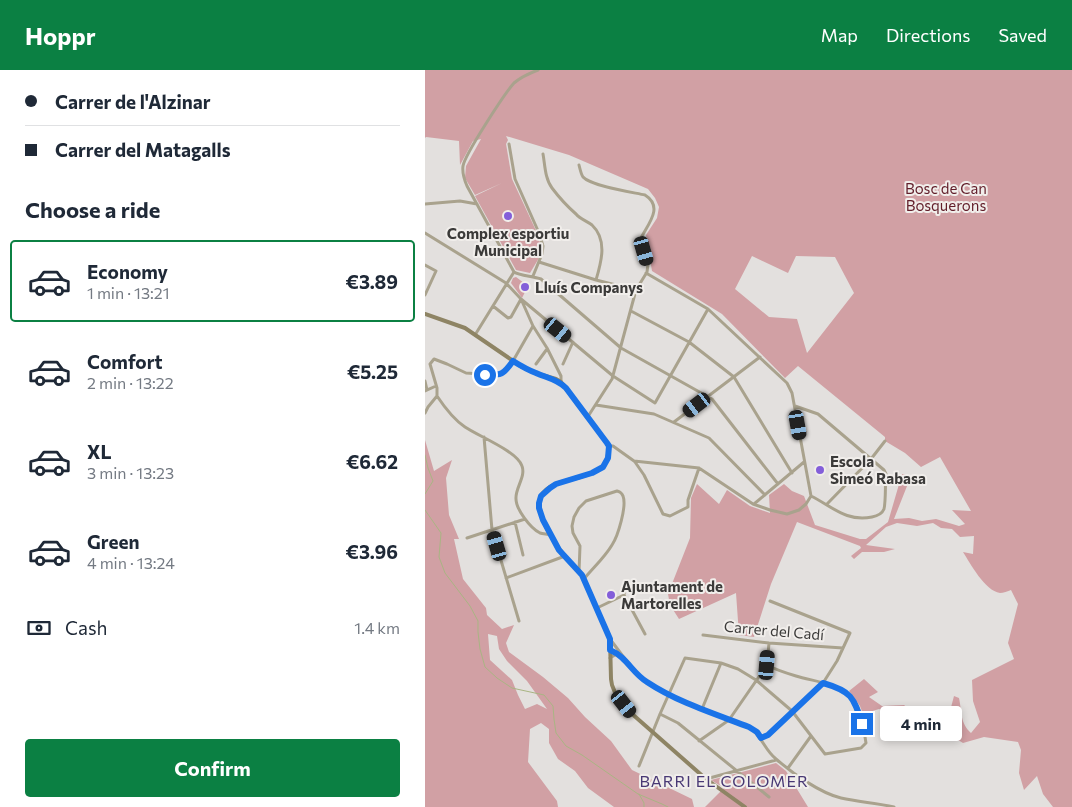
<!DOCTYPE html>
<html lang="en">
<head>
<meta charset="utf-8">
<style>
  body { margin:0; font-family:Commissioner,sans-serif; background:#f6f6f7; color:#1f2937; height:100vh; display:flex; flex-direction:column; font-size:19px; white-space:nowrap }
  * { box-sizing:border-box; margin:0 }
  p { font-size:16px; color:#747a83 }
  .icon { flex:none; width:28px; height:28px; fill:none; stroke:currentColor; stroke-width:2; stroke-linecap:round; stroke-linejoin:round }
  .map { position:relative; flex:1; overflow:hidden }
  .sheet { display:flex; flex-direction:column; background:#fff; width:425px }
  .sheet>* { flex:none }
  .guide { display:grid; align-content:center; height:110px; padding:0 25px; background:#fff }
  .end { position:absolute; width:22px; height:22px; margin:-11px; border:6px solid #1a73e8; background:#fff; box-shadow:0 0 0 2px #fff }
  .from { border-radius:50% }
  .bubble { position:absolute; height:35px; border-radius:5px; background:#fff; box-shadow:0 2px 8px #0003; font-size:16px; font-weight:700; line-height:35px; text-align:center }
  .car { position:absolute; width:15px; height:30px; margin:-15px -8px; border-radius:6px; box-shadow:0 0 4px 1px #0007; background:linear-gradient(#222 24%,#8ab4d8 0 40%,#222 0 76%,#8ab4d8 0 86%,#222 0) }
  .guide b { display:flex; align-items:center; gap:18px; height:48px; font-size:19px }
  .guide b+b { border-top:1px solid #e0e1e3 }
  .guide i { width:12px; height:12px; background:#1f2937 }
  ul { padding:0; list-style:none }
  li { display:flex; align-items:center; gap:15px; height:82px; margin:0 10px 8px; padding:0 15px; border:2px solid transparent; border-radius:5px }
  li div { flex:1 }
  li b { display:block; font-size:19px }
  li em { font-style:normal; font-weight:700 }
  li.selected { border-color:#0b8043 }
  li>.icon { width:45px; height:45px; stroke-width:1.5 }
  h2 { padding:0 25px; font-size:22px; line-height:60px }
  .pay { display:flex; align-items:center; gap:12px; height:55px; padding:0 25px; font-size:19px }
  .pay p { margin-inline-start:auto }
  .cta { display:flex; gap:10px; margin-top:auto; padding:10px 25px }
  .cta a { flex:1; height:58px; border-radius:5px; background:#0b8043; color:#fff; font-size:20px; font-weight:700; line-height:58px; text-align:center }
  header { display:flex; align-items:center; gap:30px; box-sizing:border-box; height:70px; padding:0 25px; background:#0b8043; color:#fff }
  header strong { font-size:24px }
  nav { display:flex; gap:28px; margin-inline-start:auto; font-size:18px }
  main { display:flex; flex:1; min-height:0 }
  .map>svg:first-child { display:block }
  .green { fill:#d1a0a4; fill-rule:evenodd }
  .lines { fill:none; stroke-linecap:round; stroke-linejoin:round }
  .stream { stroke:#a9b583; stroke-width:1 }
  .street { stroke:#a9a28d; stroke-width:3 }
  .secondary { stroke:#8e8464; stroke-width:4 }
  .route { stroke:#1a73e8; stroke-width:6 }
  .poi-dot { fill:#835ed9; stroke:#f1eeeb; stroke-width:2 }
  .labels { text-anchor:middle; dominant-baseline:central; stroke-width:4; stroke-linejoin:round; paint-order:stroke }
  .park-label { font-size:15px; fill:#621e2a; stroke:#f1eeeb }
  .poi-label { font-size:15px; font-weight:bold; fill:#3b3a39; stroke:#f1eeeb; text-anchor:start }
  .street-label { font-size:15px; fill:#3b3a39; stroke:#f1eeeb }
  .neighbourhood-label { font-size:16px; letter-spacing:1px; fill:#483874; stroke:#f1eeeb }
</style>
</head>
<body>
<header>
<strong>Hoppr</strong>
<nav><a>Map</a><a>Directions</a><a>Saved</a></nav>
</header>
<main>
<section class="sheet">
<div class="guide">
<b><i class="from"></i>Carrer de l'Alzinar</b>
<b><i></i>Carrer del Matagalls</b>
</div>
<h2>Choose a ride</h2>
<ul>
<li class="selected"><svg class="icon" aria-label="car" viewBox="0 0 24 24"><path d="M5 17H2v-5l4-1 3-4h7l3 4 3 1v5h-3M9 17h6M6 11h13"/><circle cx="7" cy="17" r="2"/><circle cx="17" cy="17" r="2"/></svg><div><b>Economy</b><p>1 min · 13:21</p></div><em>€3.89</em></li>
<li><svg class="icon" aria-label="car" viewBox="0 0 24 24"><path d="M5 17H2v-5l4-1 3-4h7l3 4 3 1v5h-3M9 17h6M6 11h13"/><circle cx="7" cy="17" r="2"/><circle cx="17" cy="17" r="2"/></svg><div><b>Comfort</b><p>2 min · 13:22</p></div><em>€5.25</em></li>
<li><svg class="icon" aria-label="car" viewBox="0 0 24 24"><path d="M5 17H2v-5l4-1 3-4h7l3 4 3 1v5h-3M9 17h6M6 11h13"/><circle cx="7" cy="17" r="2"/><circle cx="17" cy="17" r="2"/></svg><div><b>XL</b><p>3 min · 13:23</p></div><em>€6.62</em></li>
<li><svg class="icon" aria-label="car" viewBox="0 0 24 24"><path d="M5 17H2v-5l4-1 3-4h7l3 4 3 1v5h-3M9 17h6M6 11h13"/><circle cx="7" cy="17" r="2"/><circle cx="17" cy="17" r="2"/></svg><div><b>Green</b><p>4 min · 13:24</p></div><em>€3.96</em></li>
</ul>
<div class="pay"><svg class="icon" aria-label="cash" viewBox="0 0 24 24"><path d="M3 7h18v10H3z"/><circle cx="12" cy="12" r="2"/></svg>Cash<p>1.4 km</p></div>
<div class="cta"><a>Confirm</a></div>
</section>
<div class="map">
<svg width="647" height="737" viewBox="0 0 647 737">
  <rect width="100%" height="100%" fill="#e3e0de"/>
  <path class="green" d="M0,0H647V737H628L618,724L612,706L599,720L594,703L596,680L593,672L559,667L538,673L530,668L520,669L509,661L524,645L529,626L534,628C537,642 535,653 546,663L555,652L548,631L547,610L589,589L583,573L593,534L586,520C583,521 578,523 575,523C560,521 545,493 538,482L548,484L549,466L535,467L527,459L516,458L508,453L492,456L472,453L461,457L441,475L470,479L459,482H437L429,489L426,486L436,478L435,476L372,452L346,514L329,567L314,565L311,523L254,549L245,535L243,524L265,468L266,428L272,414L294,434L302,420L325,436L345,443L344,425L359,414L367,421L379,426L390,455L435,469H441L463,452L477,404L486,406L469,449L484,448L497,451L511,449L534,456L540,454L527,440L546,441L515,387L496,397L480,383L460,371V367L373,296L360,308L297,244L227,201L221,165L232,148L234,137L230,128L223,119L144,85L81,66L83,70L81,74L87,109L114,167L116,180L114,188L105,203L91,200L50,126L77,113L50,125L40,108L41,96L56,69L48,71L35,95L34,71L1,67L0,68ZM327,186L363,203L371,186L410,187L429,223L382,283L372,249L344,247L310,219Z
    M91,207L103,216L97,228L86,213L88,208Z
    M0,370L9,401L27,390L21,408L24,445L34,469H29L38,509L61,538L62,545L77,559L89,555L81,573L84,582L118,607L143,628L160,647L186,671L207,700L267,729L269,737H189L163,718L150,701L133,689L124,673V659L116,653L105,659L103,692L132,731L133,737H0ZM63,564L72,566L74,579L82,591L102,611L122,639L112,634L100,639L93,625L87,610L65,590Z
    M439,609L453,622L444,627L457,636L479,635L496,649L485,644L473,642L463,650L459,641L454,639L438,644L435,636L424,621Z
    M351,693L361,701L383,737H280L299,718L286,710Z"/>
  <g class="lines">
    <path class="stream" d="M0,385L3,398L8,411L0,424
      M0,440L16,463L14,487L20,503L45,536L53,551V562L55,579L60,597L72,608L87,618L119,625L128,636L129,649L131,663L141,676L157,685L213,724L237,734L243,737
      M214,724L219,733V737"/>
    <path class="street" d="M84,74L90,109L114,163L118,176L117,184L108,206
      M118,84C120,95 120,109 127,118C133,126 143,137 151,144C155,149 162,151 167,155C183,170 176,193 171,210
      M154,95C155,99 156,104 158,107C166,116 206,122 220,125C239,137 223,154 216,168L223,194L222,202L211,220L187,309L162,348
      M0,134L35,131L52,134
      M0,163L81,213L96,229L108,256L122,278L136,306V312
      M114,192L171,210L211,220
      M0,195L11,201L0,225
      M89,202C95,206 108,206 116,209L196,278L287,329L353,414
      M89,202L42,116C39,109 37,103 38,96C40,84 80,23 89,13C96,7 105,3 113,0
      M221,203L283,239L362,313L367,323L386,426
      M68,236L83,248L86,247L96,229L188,306L230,333L283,239
      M206,241L264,272L309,307L367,403
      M50,265L89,202
      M111,294L122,279
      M138,294L148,272
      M0,311L2,320
      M0,321L11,316
      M12,326C20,338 28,349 40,357C53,366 92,381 97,396C101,407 90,418 91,429C91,439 105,458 115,463C118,464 122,464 126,465
      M171,335L229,344L284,368L340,425
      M370,336L393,344L459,400L461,404C460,413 461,431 459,439C457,444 452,446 447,447C421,452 408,437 386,426
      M0,343L3,337L12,326V318L5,294L9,289L22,294L41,303L73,305L81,301L88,291L108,256
      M249,352L335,287
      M59,367L67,460L94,551
      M184,376H188L209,391L274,398L328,434L345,440L362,444L374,440L381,434L386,426
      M210,392L219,405L238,444L245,446L263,437V430L274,398
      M329,434L379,392
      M402,434L446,389L460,371
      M90,452L98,485
      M42,468L100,449
      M154,502L155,476L148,463L147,456L149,447L154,438L161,431L192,421C195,422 196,422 198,426C202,436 193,466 187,475C180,487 168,498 159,509
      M81,508L140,486
      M201,513L199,525L220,564
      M172,538L199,525
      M278,565L344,573L418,578
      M185,569L209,601L220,611L243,625L324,657C337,666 339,679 351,689C367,703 395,723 416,728C434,732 452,733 469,737
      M185,588L190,585H195
      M277,639L296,593
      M235,644L253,653L344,727
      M336,668L343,665L398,613L412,591L425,563L345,531
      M274,671L304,650L342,595L344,573
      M214,696L235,644L260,588L296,593L313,599L331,610L367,641L400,684L436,678L441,673C439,661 437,642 430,632C418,613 390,612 371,606C361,603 351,600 342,595
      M363,698L386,666
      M281,709L351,690"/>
    <path class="secondary" d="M0,244L40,258L97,297L110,303L131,309L136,312L182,373C184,377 184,379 183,384C181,414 127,403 116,426C109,442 129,473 139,485C144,492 152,498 157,505C160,510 162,517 165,522C170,535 176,548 182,561L185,569L186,609L187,615L191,625L206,643L281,709L320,737"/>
  </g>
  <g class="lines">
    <path class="route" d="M60,305C77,305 78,305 88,291C96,296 103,300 111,303C122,308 132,309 141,318L182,373L184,376L183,388L178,397L167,403L131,414L125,418L116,426L114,433V438L118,450L134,480L157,505L185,569V580C202,587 207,603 222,612C252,632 290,644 324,657L332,662L336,668L343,665L398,613C426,621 429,627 437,654"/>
  </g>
  <g class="poi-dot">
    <circle cx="83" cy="146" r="5"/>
    <circle cx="100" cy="217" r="5"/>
    <circle cx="395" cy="400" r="5"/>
    <circle cx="186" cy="525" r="5"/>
  </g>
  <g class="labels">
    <g class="park-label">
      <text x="521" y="118">Bosc de Can<tspan x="521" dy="17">Bosquerons</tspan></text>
    </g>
    <g class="poi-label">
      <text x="83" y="163" text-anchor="middle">Complex esportiu<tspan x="83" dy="17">Municipal</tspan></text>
      <text x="110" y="217">Lluís Companys</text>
      <text x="405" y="391">Escola<tspan x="405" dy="17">Simeó Rabasa</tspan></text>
      <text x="196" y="516">Ajuntament de<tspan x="196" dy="17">Martorelles</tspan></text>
    </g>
    <g class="street-label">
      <text transform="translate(349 560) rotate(5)">Carrer del Cadí</text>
    </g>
    <g class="neighbourhood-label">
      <text x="299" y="710">BARRI EL COLOMER</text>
    </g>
  </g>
</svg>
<i class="end from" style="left:60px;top:305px"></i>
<i class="end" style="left:437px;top:654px"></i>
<div class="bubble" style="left:455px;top:636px;width:82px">4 min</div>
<i class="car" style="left:219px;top:181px;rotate:164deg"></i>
<i class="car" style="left:133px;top:260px;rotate:129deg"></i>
<i class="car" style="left:272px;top:335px;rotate:233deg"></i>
<i class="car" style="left:373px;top:355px;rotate:170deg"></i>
<i class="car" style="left:72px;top:476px;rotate:344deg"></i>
<i class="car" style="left:342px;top:595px;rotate:5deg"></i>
<i class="car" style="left:199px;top:634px;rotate:142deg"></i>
</div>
</main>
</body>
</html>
